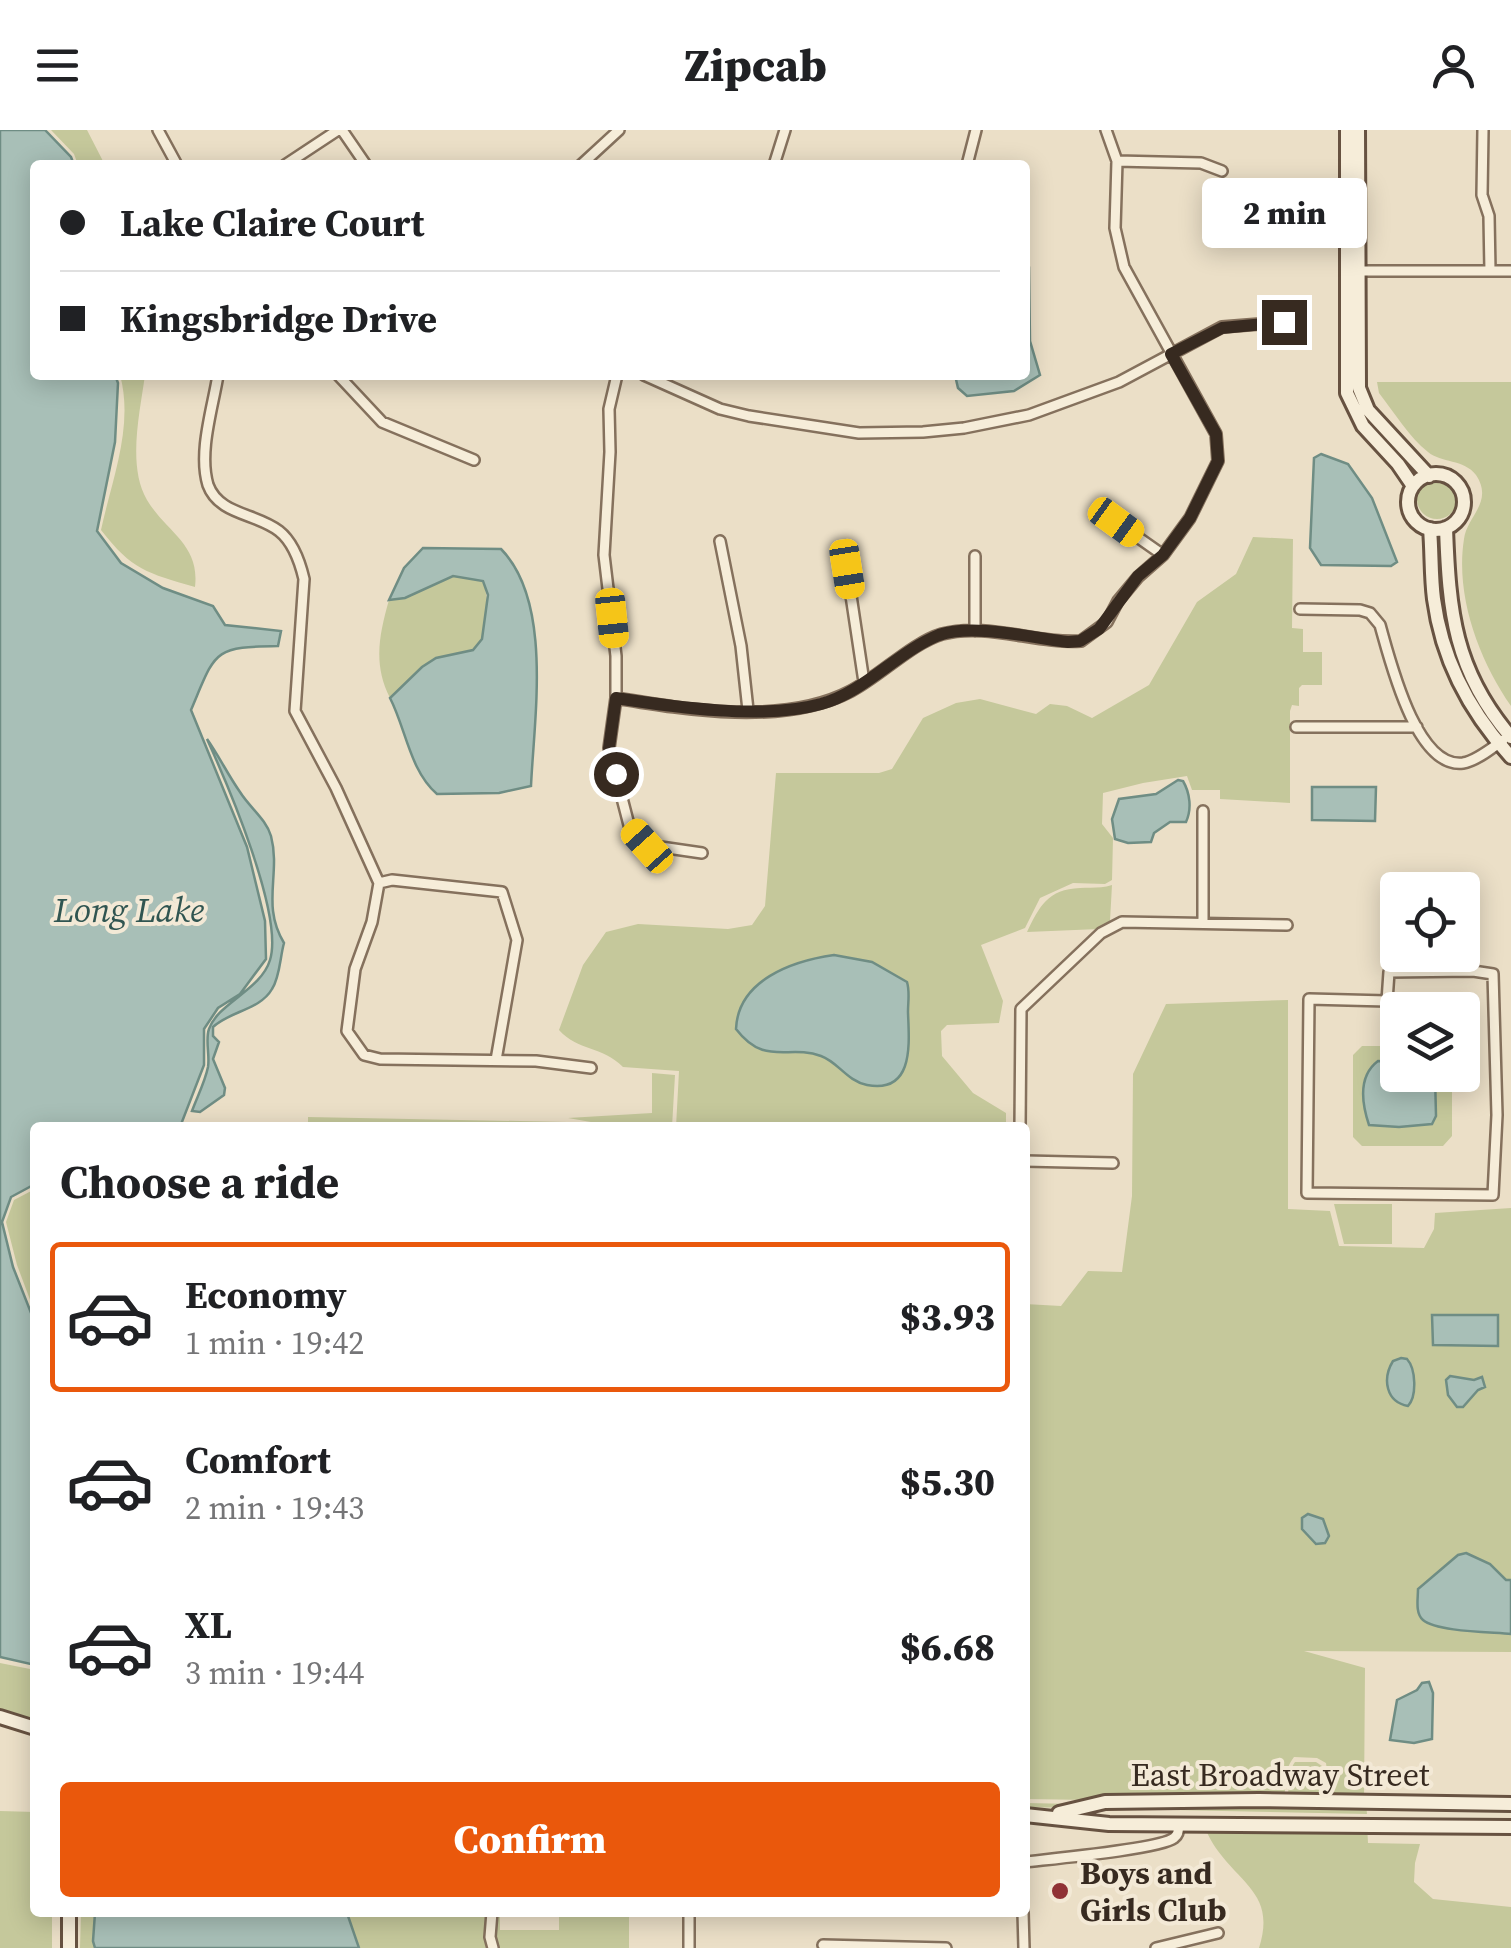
<!DOCTYPE html>
<html lang="en">
<head>
<meta charset="utf-8">
<style>
  body { margin:0; font-family:"Source Serif 4",serif; background:#f2f2f2; color:#202124; height:100vh; display:flex; flex-direction:column; font-size:38px; white-space:nowrap }
  * { box-sizing:border-box; margin:0 }
  p { font-size:32px; color:#757577 }
  .icon { flex:none; width:55px; height:55px; fill:none; stroke:currentColor; stroke-width:2; stroke-linecap:round; stroke-linejoin:round }
  .map { position:relative; flex:1; overflow:hidden }
  .details { position:absolute; left:30px; top:992px; width:1000px; height:795px; display:flex; flex-direction:column; background:#fff; border-radius:10px; box-shadow:0 5px 25px #0003 }
  .details>* { flex:none }
  .guide { position:absolute; left:30px; top:30px; width:1000px; height:220px; border-radius:10px; box-shadow:0 5px 25px #0003; display:grid; align-content:center; height:220px; padding:0 30px; background:#fff }
  .fabs { position:absolute; left:1380px; top:742px; display:grid; gap:20px }
  .fabs a { display:grid; place-items:center; width:100px; height:100px; border-radius:10px; background:#fff; box-shadow:0 5px 25px #0003; font-size:50px }
  .end { position:absolute; width:45px; height:45px; margin:-22px; border:12px solid #372a20; background:#fff; box-shadow:0 0 0 5px #fff }
  .from { border-radius:50% }
  .bubble { position:absolute; height:70px; border-radius:10px; background:#fff; box-shadow:0 5px 25px #0003; font-size:32px; font-weight:800; line-height:70px; text-align:center }
  .car { position:absolute; width:30px; height:60px; margin:-30px -15px; border-radius:12px; box-shadow:0 0 8px 2px #0007; background:linear-gradient(#f5c518 24%,#345 0 40%,#f5c518 0 76%,#345 0 86%,#f5c518 0) }
  .guide b { display:flex; align-items:center; gap:35px; height:95px; font-size:38px }
  .guide b+b { border-top:2px solid #e0e0e0 }
  .guide i { width:25px; height:25px; background:#202124 }
  ul { padding:0; list-style:none }
  li { display:flex; align-items:center; gap:30px; height:150px; margin:0 20px 15px; padding:0 10px; border:5px solid transparent; border-radius:10px }
  li div { flex:1 }
  li b { display:block; font-size:38px }
  li em { font-style:normal; font-weight:800 }
  li.current { border-color:#ea580c }
  li>.icon { width:90px; height:90px; stroke-width:1.5 }
  h2 { padding:0 30px; font-size:45px; line-height:120px }
  .cta { display:flex; gap:20px; margin-top:auto; padding:20px 30px }
  .cta a { flex:1; height:115px; border-radius:10px; background:#ea580c; color:#fff; font-size:40px; font-weight:800; line-height:115px; text-align:center }
  header { display:flex; justify-content:space-between; align-items:center; height:130px; padding:0 30px; background:#fff; font-size:45px; font-weight:800 }
  .map>svg:first-child { display:block }
  .green { fill:#c5c89b }
  .water { fill:#a8bfb7; stroke:#6f8d84; stroke-width:2.5 }
  .lines { fill:none; stroke-linecap:round; stroke-linejoin:round }
  .street-casing { stroke:#85715d; stroke-width:14 }
  .secondary-casing { stroke:#675241; stroke-width:18 }
  .street { stroke:#f6edd9; stroke-width:9 }
  .secondary { stroke:#f6edd9; stroke-width:12 }
  .route { stroke:#372a20; stroke-width:12 }
  .poi-dot { fill:#903236; stroke:#f3e9d6; stroke-width:4 }
  .labels { text-anchor:middle; dominant-baseline:central; stroke-width:8; stroke-linejoin:round; paint-order:stroke }
  .street-label { font-size:32px; fill:#372a20; stroke:#f3e9d6 }
  .poi-label { font-size:32px; font-weight:bold; fill:#372a20; stroke:#f3e9d6; text-anchor:start }
  .water-label { font-size:35px; font-style:italic; fill:#305551; stroke:#f3e9d6 }
</style>
</head>
<body>
<header><svg class="icon" aria-label="menu" viewBox="0 0 24 24"><path d="M4 6h16M4 12h16M4 18h16"/></svg>Zipcab<svg class="icon" aria-label="person" viewBox="0 0 24 24"><circle cx="12" cy="8" r="4"/><path d="M4 21q1-7 8-7t8 7"/></svg></header>
<div class="map">
<svg width="1511" height="1818" viewBox="0 0 1511 1818">
  <rect width="100%" height="100%" fill="#ebdfc7"/>
  <path class="green" d="M51,0H87L105,35H78L74,24Z
    M120,245H145C140,282 127,336 147,370C167,403 200,414 195,457C147,443 132,440 101,400C112,349 134,296 120,245Z
    M1377,252H1511V576C1479,530 1455,466 1464,409C1467,386 1494,372 1476,345C1464,329 1441,333 1428,322C1409,307 1394,282 1379,263Z
    M1417 369a20 20 0 1 1 40 0a20 20 0 1 1-40 0Z
    M1253,407L1293,409L1292,498L1303,499V522H1322V555H1302L1299,558V576L1292,575L1290,581V673L1220,669V660H1192L1187,646L1143,653L1103,663L1102,694L1113,708L1112,750L1105,754L1073,753L1040,768L1025,798L981,815L1003,871L999,893L947,895L941,901L942,926L973,963L1006,983V997H676L679,941L623,937C602,916 578,921 559,900L583,835L606,802L638,794L728,799L752,795L765,776L776,643H879L892,639L923,588L956,573L980,569L1036,584L1050,574L1067,576L1092,588L1149,555L1197,472L1236,444Z
    M454,446L483,451C489,468 491,509 473,520C461,527 445,524 433,530C417,539 403,556 390,568C373,535 379,505 389,470L405,468Z
    M1112,755L1110,791L1099,799L1027,802C1039,777 1048,759 1080,758C1091,757 1101,759 1112,755Z
    M1288,870V1079L1330,1081L1339,1116L1424,1118L1434,1099L1435,1083L1511,1078V1522L1304,1521L1365,1538L1364,1671H1331L1326,1633L1317,1628L1294,1627C1281,1644 1289,1655 1282,1673L1025,1669V1174L1061,1176L1088,1141L1122,1142L1132,1066L1133,944L1166,874Z
    M1362,916H1397L1398,945H1452V1006L1443,1016H1362L1353,1007V925Z
    M652,943L675,945L672,997L608,995L568,988L652,983Z
    M308,987L567,992L595,997L308,998Z
    M35,1059V1183L17,1135L6,1092L14,1070Z
    M1334,1074H1392V1114H1344Z
    M0,1533L35,1540V1590L0,1581Z
    M1295,1632H1316L1322,1636L1329,1674L1341,1678L1366,1674L1367,1684L1025,1677V1673L1282,1678C1293,1664 1285,1646 1295,1632Z
    M0,1681L35,1682V1782L52,1783V1818H0Z
    M1202,1692L1367,1694L1368,1713L1420,1714L1415,1733L1414,1752L1433,1769L1511,1777V1818H1259C1275,1767 1245,1757 1218,1721C1211,1712 1207,1702 1202,1692Z
    M81,1783H95L93,1811L95,1818H80Z
    M347,1783H500V1800H559V1783H629V1818H359Z"/>
  <path class="water" d="M0,0H45L71,27L74,35H35V245H115L118,253L115,312L97,401L121,433L163,458L213,476L225,495L281,501L278,516C212,517 216,521 191,580L247,717L265,791L266,829L240,864L218,878L204,899V935L180,997L35,998V1054L11,1067L2,1092L13,1137L35,1193V1535L0,1527Z
    M1025,126L1029,137L1030,211L1040,245L1014,261L967,266L958,258L955,245H1025Z
    M1321,324L1348,334L1372,368L1397,432L1391,436L1321,435L1310,418L1314,328Z
    M423,418L501,419C553,472 534,588 531,656L499,663L437,664C410,641 406,599 390,568L422,537L436,528L473,520L482,509L488,465L483,451L453,446L405,468L389,470L404,438Z
    M207,609C219,626 228,645 240,662C250,678 266,689 271,706C281,744 261,775 284,813C280,827 280,847 272,859C260,880 230,881 213,897V906L219,912L213,929L225,958L224,965L200,982L192,981C197,967 205,952 208,937C210,925 205,910 209,899C218,873 261,860 270,830C284,785 227,653 207,609Z
    M1178,650L1183,651C1190,663 1192,679 1186,692H1170L1154,703L1151,712L1128,713L1115,709L1112,689L1119,669L1156,664Z
    M1312,657H1376L1375,691L1312,690Z
    M834,825L872,832L907,852C910,862 908,871 908,882C909,912 915,964 867,955C847,951 838,932 821,926C788,914 765,937 736,899C738,850 792,831 834,825Z
    M1378,931L1397,932L1398,945H1435L1436,986L1432,994L1399,997L1369,995C1362,974 1358,946 1378,931Z
    M1432,1185H1498V1216L1433,1215Z
    M1401,1228L1407,1229C1416,1239 1417,1266 1408,1276C1386,1272 1382,1249 1393,1231Z
    M1450,1246L1474,1250L1482,1247L1485,1257L1478,1260L1463,1277H1457L1448,1265L1446,1250Z
    M1308,1384L1323,1389L1329,1406L1325,1413L1316,1414L1302,1399V1388Z
    M1466,1423L1490,1434L1506,1450H1511V1504C1492,1502 1437,1502 1423,1490C1415,1483 1418,1469 1418,1459L1458,1425Z
    M1429,1552L1433,1563L1432,1609L1414,1613L1390,1610L1397,1570L1417,1560L1422,1553Z
    M347,1783L359,1818H95L93,1811L95,1783Z"/>
  <g class="lines">
    <defs>
      <path id="street" d="M158,0L177,35
        M342,0L366,35
        M1483,0L1482,65L1489,86L1490,141
        M1117,31L1201,33L1222,41
        M285,35L338,0
        M581,35L619,0
        M774,35L785,0
        M967,35L976,0
        M1354,141H1511
        M218,245C213,277 198,322 208,355C219,385 256,383 279,401C293,412 300,432 304,449L295,581L336,658L379,753L372,792L355,839L347,901L364,925L380,929L536,931L591,938
        M338,245L382,292L474,330
        M617,245L609,279L610,322L604,425L616,526V568L609,618L629,695L647,715L702,723
        M644,245L720,279L749,286L859,303L923,302L964,298L1029,285L1119,252L1222,197L1285,192
        M1116,392L1163,425
        M720,411L741,516L748,580
        M975,426V501
        M847,439L864,552
        M1300,479L1360,480L1370,483L1380,495C1390,530 1416,639 1463,633C1476,631 1492,618 1503,610
        M616,568C687,580 785,596 851,561C880,546 912,513 942,504C987,492 1036,514 1081,511L1107,492L1118,471L1138,447L1163,425L1190,388L1218,331L1216,304L1124,137L1115,98L1117,31L1106,0
        M1296,597H1417
        M379,753L392,750L502,762L517,810L496,930
        M1203,793V681
        M1473,841L1493,844L1497,985L1493,1065L1307,1063L1309,869L1387,871L1389,842Z
        M1020,998L1021,879L1101,803L1122,792L1287,795
        M1025,1031L1113,1033
        M1025,1732C1050,1729 1160,1719 1174,1708C1179,1704 1178,1701 1179,1694
        M492,1782L490,1807L493,1818
        M689,1782V1818
        M1023,1782L1024,1818
        M823,1815L946,1818
        M1156,1818L1218,1803"/>
      <path id="secondary" d="M1347,0V263L1363,296L1398,334L1413,356
        M1358,0L1359,258L1368,280L1429,346
        M1408 372a28 28 0 1 1 56 0a28 28 0 1 1-56 0Z
        M1446,398C1449,481 1454,541 1511,607
        M1430,399C1432,422 1431,446 1434,469C1442,530 1469,581 1511,627
        M0,1587L35,1598
        M1059,1683L1105,1672L1259,1670L1511,1674
        M1025,1685L1109,1694L1511,1697
        M69,1818V1782"/>
    </defs>
    <use href="#street" class="street-casing"/>
    <use href="#secondary" class="secondary-casing"/>
    <use href="#street" class="street"/>
    <use href="#secondary" class="secondary"/>
  </g>
  <g class="lines">
    <path class="route" d="M616,644L609,618L616,568C674,577 764,590 821,574C865,562 897,522 939,505C972,493 1033,508 1068,512L1080,511L1099,499L1138,446L1163,425L1190,388L1218,331L1216,304L1171,224L1222,198L1284,192"/>
  </g>
  <circle class="poi-dot" cx="1060" cy="1761" r="10"/>
  <g class="labels">
    <g class="street-label">
      <text x="1280" y="1645">East Broadway Street</text>
    </g>
    <g class="poi-label">
      <text x="1080" y="1743">Boys and<tspan x="1080" dy="37">Girls Club</tspan></text>
    </g>
    <g class="water-label">
      <text x="129" y="780">Long Lake</text>
    </g>
  </g>
</svg>
<div class="fabs">
<a><svg class="icon" aria-label="locate" viewBox="0 0 24 24"><circle cx="12" cy="12" r="6"/><path d="M12 2v4M12 18v4M2 12h4M18 12h4"/></svg></a>
<a><svg class="icon" aria-label="layers" viewBox="0 0 24 24"><path d="M12 4l9 5-9 5-9-5zM3 14l9 5 9-5"/></svg></a>
</div>
<i class="end from" style="left:616px;top:644px"></i>
<i class="end" style="left:1284px;top:192px"></i>
<div class="bubble" style="left:1202px;top:48px;width:165px">2 min</div>
<i class="car" style="left:1116px;top:392px;rotate:126deg"></i>
<i class="car" style="left:847px;top:439px;rotate:171deg"></i>
<i class="car" style="left:612px;top:488px;rotate:174deg"></i>
<i class="car" style="left:647px;top:716px;rotate:318deg"></i>
<div class="guide">
<b><i class="from"></i>Lake Claire Court</b>
<b><i></i>Kingsbridge Drive</b>
</div>
<section class="details">
<h2>Choose a ride</h2>
<ul>
<li class="current"><svg class="icon" aria-label="car" viewBox="0 0 24 24"><path d="M5 17H2v-5l4-1 3-4h7l3 4 3 1v5h-3M9 17h6M6 11h13"/><circle cx="7" cy="17" r="2"/><circle cx="17" cy="17" r="2"/></svg><div><b>Economy</b><p>1 min · 19:42</p></div><em>$3.93</em></li>
<li><svg class="icon" aria-label="car" viewBox="0 0 24 24"><path d="M5 17H2v-5l4-1 3-4h7l3 4 3 1v5h-3M9 17h6M6 11h13"/><circle cx="7" cy="17" r="2"/><circle cx="17" cy="17" r="2"/></svg><div><b>Comfort</b><p>2 min · 19:43</p></div><em>$5.30</em></li>
<li><svg class="icon" aria-label="car" viewBox="0 0 24 24"><path d="M5 17H2v-5l4-1 3-4h7l3 4 3 1v5h-3M9 17h6M6 11h13"/><circle cx="7" cy="17" r="2"/><circle cx="17" cy="17" r="2"/></svg><div><b>XL</b><p>3 min · 19:44</p></div><em>$6.68</em></li>
</ul>
<div class="cta"><a>Confirm</a></div>
</section>
</div>
</body>
</html>
